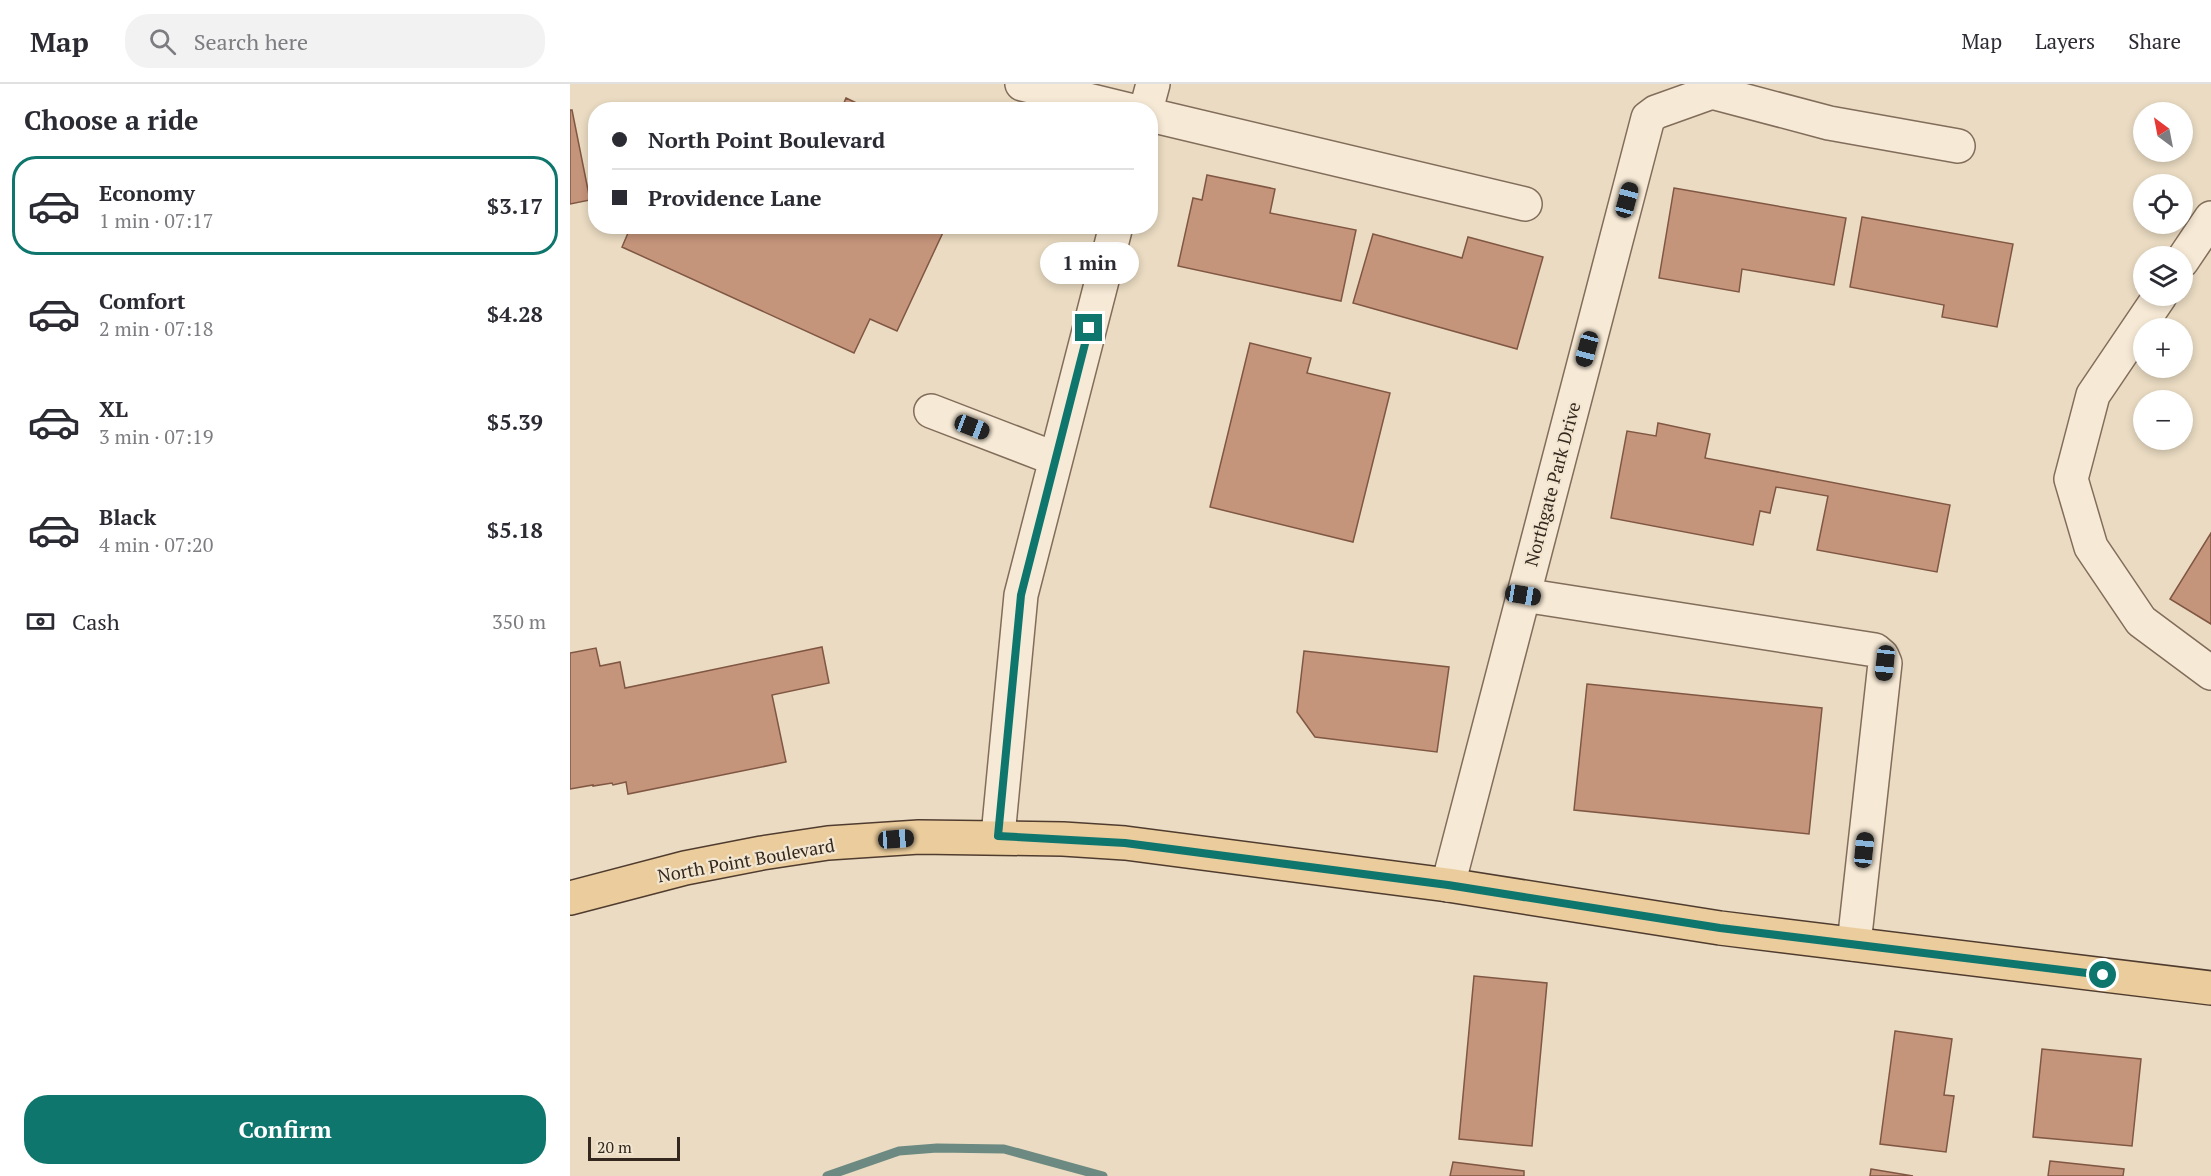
<!DOCTYPE html>
<html lang="en">
<head>
<meta charset="utf-8">
<style>
  body { margin:0; font-family:"PT Serif",serif; background:#f2f2f3; color:#2b2b33; height:100vh; display:flex; flex-direction:column; font-size:22px; white-space:nowrap }
  * { box-sizing:border-box; margin:0 }
  p { font-size:20px; color:#7c7c81 }
  .icon { flex:none; width:33px; height:33px; fill:none; stroke:currentColor; stroke-width:2; stroke-linecap:round; stroke-linejoin:round }
  .map { position:relative; flex:1; overflow:hidden }
  .details { display:flex; flex-direction:column; background:#fff; width:570px }
  .details>* { flex:none }
  .banner { position:absolute; left:18px; top:18px; width:570px; height:132px; border-radius:24px; box-shadow:0 3px 9px #0003; display:grid; align-content:center; height:132px; padding:0 24px; background:#fff }
  .needle { width:39px; rotate:328deg }
  .fabs { position:absolute; left:1563px; top:18px; display:grid; gap:12px }
  .fabs a { display:grid; place-items:center; width:60px; height:60px; border-radius:50%; background:#fff; box-shadow:0 3px 9px #0003; font-size:30px }
  .scale { position:absolute; left:18px; bottom:15px; width:92px; box-sizing:border-box; padding-left:6px; border:3px solid #33271e; border-top:0; font-size:16px; line-height:21px; white-space:nowrap; color:#33271e; -webkit-text-stroke:4px #f2e6d1; paint-order:stroke }
  .end { position:absolute; width:27px; height:27px; margin:-14px; border:8px solid #0f766e; background:#fff; box-shadow:0 0 0 3px #fff }
  .from { border-radius:50% }
  .bubble { position:absolute; height:42px; border-radius:21px; background:#fff; box-shadow:0 3px 9px #0003; font-size:20px; font-weight:700; line-height:42px; text-align:center }
  .car { position:absolute; width:18px; height:36px; margin:-18px -9px; border-radius:8px; box-shadow:0 0 4px 2px #0007; background:linear-gradient(#222 24%,#8ab4d8 0 40%,#222 0 76%,#8ab4d8 0 86%,#222 0) }
  .banner b { display:flex; align-items:center; gap:21px; height:57px; font-size:22px }
  .banner b+b { border-top:2px solid #e1e1e2 }
  .banner i { width:15px; height:15px; background:#2b2b33 }
  ul { padding:0; list-style:none }
  li { display:flex; align-items:center; gap:18px; height:99px; margin:0 12px 9px; padding:0 12px; border:3px solid transparent; border-radius:24px }
  li div { flex:1 }
  li b { display:block; font-size:22px }
  li em { font-style:normal; font-weight:700 }
  li.selected { border-color:#0f766e }
  li>.icon { width:54px; height:54px; stroke-width:1.5 }
  h2 { padding:0 24px; font-size:27px; line-height:72px }
  .pay { display:flex; align-items:center; gap:15px; height:66px; padding:0 24px; font-size:22px }
  .pay p { margin-inline-start:auto }
  .button { display:flex; gap:12px; margin-top:auto; padding:12px 24px }
  .button a { flex:1; height:69px; border-radius:24px; background:#0f766e; color:#fff; font-size:24px; font-weight:700; line-height:69px; text-align:center }
  header { display:flex; align-items:center; gap:36px; box-sizing:border-box; height:84px; padding:0 30px; background:#fff; border-bottom:2px solid #e1e1e2 }
  header strong { font-size:28px }
  nav { display:flex; gap:33px; margin-inline-start:auto; font-size:21px }
  .search { width:420px; height:54px; background:#f2f2f3; display:flex; align-items:center; gap:15px; box-sizing:border-box; padding:0 21px; border-radius:24px; color:#7c7c81; font-size:22px }
  main { display:flex; flex:1; min-height:0 }
  .map>svg:first-child { display:block }
  .lines { fill:none; stroke-linecap:round; stroke-linejoin:round }
  .stream { stroke:#6c8a81; stroke-width:9 }
  .building { fill:#c5957b; stroke:#805743; stroke-width:1.5 }
  .minor-casing { stroke:#826d5b; stroke-width:36 }
  .major-casing { stroke:#503c2f; stroke-width:36 }
  .minor { stroke:#f6e9d5; stroke-width:33 }
  .major { stroke:#ebcd9d; stroke-width:33 }
  .route { stroke:#0f766e; stroke-width:8 }
  .labels { text-anchor:middle; dominant-baseline:central; stroke-width:4.5; stroke-linejoin:round; paint-order:stroke }
  .street-label { font-size:18px; fill:#33271e; stroke:#f2e6d1 }
</style>
</head>
<body>
<header>
<strong>Map</strong>
<div class="search"><svg class="icon" aria-label="search" viewBox="0 0 24 24"><circle cx="10" cy="10" r="6"/><path d="M15 15l6 6"/></svg>Search here</div>
<nav><a>Map</a><a>Layers</a><a>Share</a></nav>
</header>
<main>
<section class="details">
<h2>Choose a ride</h2>
<ul>
<li class="selected"><svg class="icon" aria-label="car" viewBox="0 0 24 24"><path d="M5 17H2v-5l4-1 3-4h7l3 4 3 1v5h-3M9 17h6M6 11h13"/><circle cx="7" cy="17" r="2"/><circle cx="17" cy="17" r="2"/></svg><div><b>Economy</b><p>1 min · 07:17</p></div><em>$3.17</em></li>
<li><svg class="icon" aria-label="car" viewBox="0 0 24 24"><path d="M5 17H2v-5l4-1 3-4h7l3 4 3 1v5h-3M9 17h6M6 11h13"/><circle cx="7" cy="17" r="2"/><circle cx="17" cy="17" r="2"/></svg><div><b>Comfort</b><p>2 min · 07:18</p></div><em>$4.28</em></li>
<li><svg class="icon" aria-label="car" viewBox="0 0 24 24"><path d="M5 17H2v-5l4-1 3-4h7l3 4 3 1v5h-3M9 17h6M6 11h13"/><circle cx="7" cy="17" r="2"/><circle cx="17" cy="17" r="2"/></svg><div><b>XL</b><p>3 min · 07:19</p></div><em>$5.39</em></li>
<li><svg class="icon" aria-label="car" viewBox="0 0 24 24"><path d="M5 17H2v-5l4-1 3-4h7l3 4 3 1v5h-3M9 17h6M6 11h13"/><circle cx="7" cy="17" r="2"/><circle cx="17" cy="17" r="2"/></svg><div><b>Black</b><p>4 min · 07:20</p></div><em>$5.18</em></li>
</ul>
<div class="pay"><svg class="icon" aria-label="cash" viewBox="0 0 24 24"><path d="M3 7h18v10H3z"/><circle cx="12" cy="12" r="2"/></svg>Cash<p>350 m</p></div>
<div class="button"><a>Confirm</a></div>
</section>
<div class="map">
<svg width="1641" height="1092" viewBox="0 0 1641 1092">
  <rect width="100%" height="100%" fill="#eadbc2"/>
  <g class="lines">
    <path class="stream" d="M257,1092L329,1067L367,1064L434,1065L533,1092"/>
  </g>
  <path class="building" d="M276,14L301,26H271Z
    M0,26H2L20,116L0,120Z
    M637,91L705,105L700,129L786,146L771,217L608,182L623,114L632,116Z
    M1104,104L1276,134L1264,201L1172,185L1169,208L1089,194Z
    M1292,133L1443,160L1427,243L1372,233L1374,221L1280,203Z
    M61,142H376L327,247L300,235L284,269L52,163Z
    M803,150L892,174L898,153L973,173L947,265L783,219Z
    M680,259L741,274L737,289L820,309L783,458L640,423Z
    M1088,339L1140,350L1135,374L1380,421L1367,488L1247,466L1258,412L1206,403L1200,429L1190,427L1183,461L1041,434L1057,347L1086,352Z
    M1641,449V540L1600,515Z
    M252,563L259,599L202,611L216,678L58,710L56,698L43,701L42,699L23,702V701L0,705V569L26,564L30,582L50,578L55,604Z
    M734,567L879,583L867,668L745,653L727,628Z
    M1017,600L1252,624L1239,750L1004,726Z
    M904,892L977,899L962,1062L889,1055Z
    M1325,947L1382,955L1374,1011L1384,1012L1376,1068L1310,1060Z
    M1472,965L1571,975L1562,1062L1463,1053Z
    M1480,1077L1554,1085L1553,1092H1478Z
    M883,1078L954,1087V1092H880Z
    M1301,1085L1343,1092H1300Z"/>
  <g class="lines">
    <defs>
      <path id="minor" d="M452,0L559,26
        M576,26L583,0
        M580,31L955,120
        M1612,177L1641,134
        M1590,212L1523,311L1501,395L1521,463L1571,537L1641,589
        M361,327L486,375
        M953,511L1305,566L1312,572L1315,579L1284,860
        M428,752L451,511L546,142
        M878,801L1078,34L1086,28L1142,8L1259,39L1388,62"/>
      <path id="major" d="M0,814L115,784L192,769L258,759L349,753L493,755L555,759L878,801L1150,844L1641,904"/>
    </defs>
    <use href="#minor" class="minor-casing"/>
    <use href="#major" class="major-casing"/>
    <use href="#minor" class="minor"/>
    <use href="#major" class="major"/>
  </g>
  <g class="lines">
    <path class="route" d="M519,244L451,511L428,752L555,759L878,801L1150,844L1533,891"/>
  </g>
  <g class="labels">
    <g class="street-label">
      <text transform="translate(982 400) rotate(-75)">Northgate Park Drive</text>
      <text transform="translate(176 776) rotate(-10)">North Point Boulevard</text>
    </g>
  </g>
</svg>
<div class="fabs">
<a><svg class="needle" viewBox="-14 -14 28 28"><path d="M0-13l5 13h-10z" fill="#e53935"/><path d="M0 13l5-13h-10z" fill="#7c7c81"/></svg></a>
<a><svg class="icon" aria-label="locate" viewBox="0 0 24 24"><circle cx="12" cy="12" r="6"/><path d="M12 2v4M12 18v4M2 12h4M18 12h4"/></svg></a>
<a><svg class="icon" aria-label="layers" viewBox="0 0 24 24"><path d="M12 4l9 5-9 5-9-5zM3 14l9 5 9-5"/></svg></a>
<a>+</a>
<a>−</a>
</div>
<div class="scale">20 m</div>
<i class="end from" style="left:1533px;top:891px"></i>
<i class="end" style="left:519px;top:244px"></i>
<div class="bubble" style="left:470px;top:158px;width:99px">1 min</div>
<i class="car" style="left:1057px;top:116px;rotate:15deg"></i>
<i class="car" style="left:1017px;top:265px;rotate:195deg"></i>
<i class="car" style="left:402px;top:343px;rotate:111deg"></i>
<i class="car" style="left:953px;top:511px;rotate:99deg"></i>
<i class="car" style="left:1315px;top:579px;rotate:186deg"></i>
<i class="car" style="left:326px;top:755px;rotate:86deg"></i>
<i class="car" style="left:1294px;top:766px;rotate:6deg"></i>
<div class="banner">
<b><i class="from"></i>North Point Boulevard</b>
<b><i></i>Providence Lane</b>
</div>
</div>
</main>
</body>
</html>
